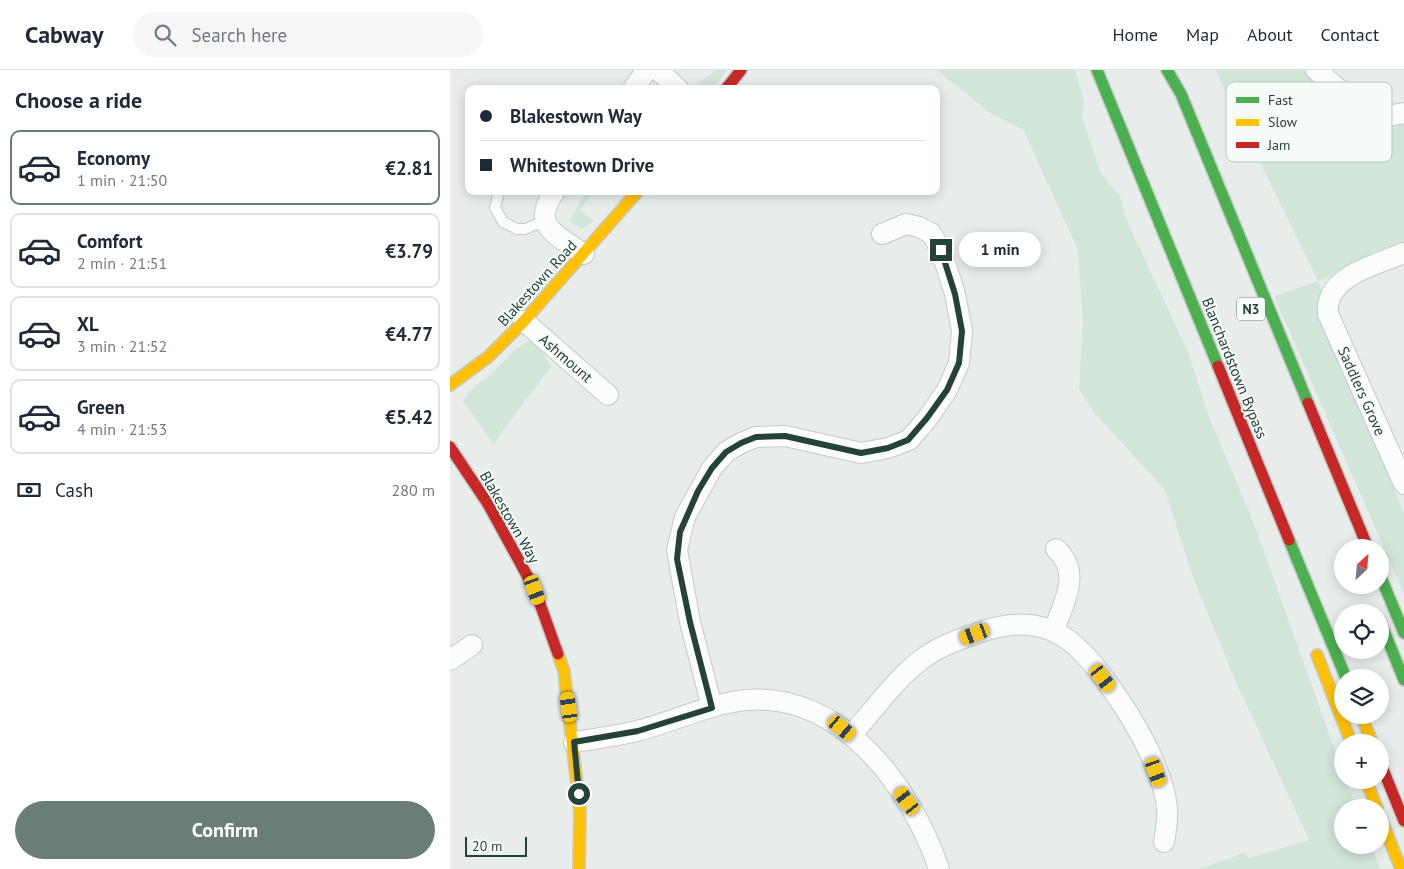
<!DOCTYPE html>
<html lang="en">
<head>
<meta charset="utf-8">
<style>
  body { margin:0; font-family:"PT Sans",sans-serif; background:#f6f6f7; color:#1f2937; height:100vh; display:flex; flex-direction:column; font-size:19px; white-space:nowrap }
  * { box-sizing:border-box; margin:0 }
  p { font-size:16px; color:#747a83 }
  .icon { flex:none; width:28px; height:28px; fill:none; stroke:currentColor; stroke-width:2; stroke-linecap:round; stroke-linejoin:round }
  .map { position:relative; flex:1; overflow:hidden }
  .details { display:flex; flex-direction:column; background:#fff; width:450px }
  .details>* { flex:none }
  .guide { position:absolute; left:15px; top:15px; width:475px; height:110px; border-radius:10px; box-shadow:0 2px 12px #0003; display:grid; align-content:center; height:110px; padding:0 15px; background:#fff }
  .needle { width:32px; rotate:26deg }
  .buttons { position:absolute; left:884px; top:469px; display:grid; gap:10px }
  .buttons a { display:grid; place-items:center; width:55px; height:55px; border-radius:50%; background:#fff; box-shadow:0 2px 12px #0003; font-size:25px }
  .scale { position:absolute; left:15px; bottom:12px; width:62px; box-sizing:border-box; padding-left:5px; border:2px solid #24423a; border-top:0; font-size:14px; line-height:18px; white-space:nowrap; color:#24423a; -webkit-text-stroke:4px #f7fbf9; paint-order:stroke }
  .end { position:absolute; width:22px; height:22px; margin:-11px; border:6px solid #24423a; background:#fff; box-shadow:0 0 0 2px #fff }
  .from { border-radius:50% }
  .bubble { position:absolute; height:35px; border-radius:18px; background:#fff; box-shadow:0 2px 12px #0003; font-size:16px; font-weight:600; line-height:35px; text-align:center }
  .car { position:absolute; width:15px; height:30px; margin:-15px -8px; border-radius:6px; box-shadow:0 0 4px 1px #0007; background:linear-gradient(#f5c518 24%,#345 0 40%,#f5c518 0 76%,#345 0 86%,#f5c518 0) }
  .guide b { display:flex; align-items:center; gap:18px; height:48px; font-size:19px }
  .guide b+b { border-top:1px solid #e0e1e3 }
  .guide i { width:12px; height:12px; background:#1f2937 }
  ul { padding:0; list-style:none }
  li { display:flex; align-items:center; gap:15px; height:75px; margin:0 10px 8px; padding:0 5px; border:2px solid #e0e1e3; border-radius:10px }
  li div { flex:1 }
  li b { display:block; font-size:19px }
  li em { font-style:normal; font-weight:600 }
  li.selected { border-color:#697e78 }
  li>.icon { width:45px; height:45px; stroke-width:1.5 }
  h2 { padding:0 15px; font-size:22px; line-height:60px }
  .pay { display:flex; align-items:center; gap:12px; height:55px; padding:0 15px; font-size:19px }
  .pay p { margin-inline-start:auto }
  .cta { display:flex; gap:10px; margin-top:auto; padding:10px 15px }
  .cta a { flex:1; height:58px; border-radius:30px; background:#697e78; color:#fff; font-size:20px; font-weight:600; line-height:58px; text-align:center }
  header { display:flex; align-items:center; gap:30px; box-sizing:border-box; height:70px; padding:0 25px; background:#fff; border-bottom:1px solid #e0e1e3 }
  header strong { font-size:24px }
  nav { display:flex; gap:28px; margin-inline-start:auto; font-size:18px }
  .search { width:350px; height:45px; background:#f6f6f7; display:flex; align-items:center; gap:12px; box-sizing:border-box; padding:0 18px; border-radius:28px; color:#747a83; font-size:19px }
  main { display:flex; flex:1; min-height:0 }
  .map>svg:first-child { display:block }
  .green { fill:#d1e6d8 }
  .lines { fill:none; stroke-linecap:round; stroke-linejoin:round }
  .lane-casing { stroke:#c5cac8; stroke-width:12 }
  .street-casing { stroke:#c5cac8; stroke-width:22 }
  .fast-casing { stroke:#c3cbc8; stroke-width:14 }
  .slow-casing { stroke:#c3cbc8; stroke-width:14 }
  .jam-casing { stroke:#c3cbc8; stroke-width:14 }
  .lane { stroke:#fcfcfc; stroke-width:10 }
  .street { stroke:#fcfcfc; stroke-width:20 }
  .fast { stroke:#4caf50; stroke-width:11 }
  .slow { stroke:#ffc107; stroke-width:11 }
  .jam { stroke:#c62828; stroke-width:11 }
  .route { stroke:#24423a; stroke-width:6 }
  .labels { text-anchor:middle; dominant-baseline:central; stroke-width:4; stroke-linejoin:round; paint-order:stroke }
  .shield { fill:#f7fbf9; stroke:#637a73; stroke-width:1 }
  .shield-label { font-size:14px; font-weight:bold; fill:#24423a }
  .street-label { font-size:15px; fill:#24423a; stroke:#f7fbf9 }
  .key { fill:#f7fbf9; stroke:#b8c4c0; stroke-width:1 }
  .key-label { font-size:14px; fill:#24423a }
</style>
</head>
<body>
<header>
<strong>Cabway</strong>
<div class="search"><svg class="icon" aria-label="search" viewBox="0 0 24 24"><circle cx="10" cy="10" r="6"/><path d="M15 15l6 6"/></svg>Search here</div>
<nav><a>Home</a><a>Map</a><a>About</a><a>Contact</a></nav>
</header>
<main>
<section class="details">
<h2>Choose a ride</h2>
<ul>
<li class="selected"><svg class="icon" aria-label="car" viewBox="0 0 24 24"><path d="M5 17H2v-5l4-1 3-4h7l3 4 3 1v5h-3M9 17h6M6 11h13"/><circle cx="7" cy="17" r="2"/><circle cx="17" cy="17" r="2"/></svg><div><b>Economy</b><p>1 min · 21:50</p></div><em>€2.81</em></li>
<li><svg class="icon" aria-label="car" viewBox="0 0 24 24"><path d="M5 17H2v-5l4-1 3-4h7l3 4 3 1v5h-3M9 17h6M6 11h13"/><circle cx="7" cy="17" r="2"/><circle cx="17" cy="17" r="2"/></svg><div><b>Comfort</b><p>2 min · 21:51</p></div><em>€3.79</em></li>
<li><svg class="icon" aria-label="car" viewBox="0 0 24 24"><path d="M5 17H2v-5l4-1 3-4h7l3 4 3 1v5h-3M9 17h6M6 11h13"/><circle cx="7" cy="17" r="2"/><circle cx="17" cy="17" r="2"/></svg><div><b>XL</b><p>3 min · 21:52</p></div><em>€4.77</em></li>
<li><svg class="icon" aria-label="car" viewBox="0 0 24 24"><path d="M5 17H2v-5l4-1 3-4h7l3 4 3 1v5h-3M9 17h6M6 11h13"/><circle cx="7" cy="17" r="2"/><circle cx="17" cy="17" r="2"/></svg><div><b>Green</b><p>4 min · 21:53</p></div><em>€5.42</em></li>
</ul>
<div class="pay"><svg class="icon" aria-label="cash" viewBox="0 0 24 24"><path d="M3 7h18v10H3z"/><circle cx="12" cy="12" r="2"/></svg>Cash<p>280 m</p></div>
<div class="cta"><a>Confirm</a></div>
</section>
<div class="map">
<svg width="954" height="799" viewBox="0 0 954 799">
  <rect width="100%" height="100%" fill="#e8edeb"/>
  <path class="green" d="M266,0H277L262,19H241Z
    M487,0H625L634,32L632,47L650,102L670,126L676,149L738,282L760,350L803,451L892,700V710H896L906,737L892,738V775H920L931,799H748L795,783L799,788L859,770L785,610L742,505L715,420L642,340L629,319L633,252L628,180L577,68L573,60L540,43Z
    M765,0H855L862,7L954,51V176L868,211L872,222L868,232L870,244L954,443V524L824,226L868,211Z
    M137,121H144L130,140L144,151L132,159L119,151Z
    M78,271L89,275L101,297L50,364L44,375L13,331C20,319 31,312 42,303C54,292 63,280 78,271Z"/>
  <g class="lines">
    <defs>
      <path id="lane" d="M48,125L45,138L53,152L67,159H75L94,151"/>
      <path id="street" d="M208,0L228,19
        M866,0L919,45L933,47L954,43
        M183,19L197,0
        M105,121C79,156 107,165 134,184
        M954,183C926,195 874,206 878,244L954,414
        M74,251L158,325
        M604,560C614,532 632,502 606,479
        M0,590L22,575
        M262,637L240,552L227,480L235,447L262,398L276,382L291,373L306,367L335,366L411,383L438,378L459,370L477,349L497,320L509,293L512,261L505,224L491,180L481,163L469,157L456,154L432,164
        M401,665C424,641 444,610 471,590C486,578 504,571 522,565C601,535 631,573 672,634C690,661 714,705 717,738C718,749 716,761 714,772
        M124,672C145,669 166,666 187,661C223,652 258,634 296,630C392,622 461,717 489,799"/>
      <path id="fast" d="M647,0L768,296
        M717,0L731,24L858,333
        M839,470L896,608
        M930,505L954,563
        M930,551L954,610"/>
      <path id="slow" d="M0,315L38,287L74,251L188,121
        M108,584L114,601L130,741L129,799
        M867,585L901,672
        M911,645L922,672
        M916,710L927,738
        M930,746L951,799"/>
      <path id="jam" d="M276,19L291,0
        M768,296L839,470
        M858,333L918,478
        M0,377L38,434L85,520L108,584
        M930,692L954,751"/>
    </defs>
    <use href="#lane" class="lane-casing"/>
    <use href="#street" class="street-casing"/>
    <use href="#fast" class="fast-casing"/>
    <use href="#slow" class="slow-casing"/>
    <use href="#jam" class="jam-casing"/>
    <use href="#lane" class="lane"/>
    <use href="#street" class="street"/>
    <use href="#fast" class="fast"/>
    <use href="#slow" class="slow"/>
    <use href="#jam" class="jam"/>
  </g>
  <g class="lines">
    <path class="route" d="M129,724L124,672L188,661L262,638L240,552L227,489L230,462L248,421L262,398L276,382L291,373L306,367L335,366L411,383L438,378L458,370L477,348L497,320L509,293L512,261L505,224L491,180"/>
  </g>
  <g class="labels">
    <rect class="shield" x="787" y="227.5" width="28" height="23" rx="4"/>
    <g class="shield-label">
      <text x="801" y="239">N3</text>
    </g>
    <g class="street-label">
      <text transform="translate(87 213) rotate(-48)">Blakestown Road</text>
      <text transform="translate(116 288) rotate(41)">Ashmount</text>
      <text transform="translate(785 298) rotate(68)">Blanchardstown Bypass</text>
      <text transform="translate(912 321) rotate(66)">Saddlers Grove</text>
      <text transform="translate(60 447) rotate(60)">Blakestown Way</text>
    </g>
  </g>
  <rect x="776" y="12" width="166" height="80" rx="8" class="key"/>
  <rect x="786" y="27" width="23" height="6" fill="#4caf50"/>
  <rect x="786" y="49" width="23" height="7" fill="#ffc107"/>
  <rect x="786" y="72" width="23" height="6" fill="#c62828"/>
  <g class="key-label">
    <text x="818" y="35">Fast</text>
    <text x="818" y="57">Slow</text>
    <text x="818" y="80">Jam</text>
  </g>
</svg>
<div class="buttons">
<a><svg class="needle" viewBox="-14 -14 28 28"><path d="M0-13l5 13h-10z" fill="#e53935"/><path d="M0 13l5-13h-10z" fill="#747a83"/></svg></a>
<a><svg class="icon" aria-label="locate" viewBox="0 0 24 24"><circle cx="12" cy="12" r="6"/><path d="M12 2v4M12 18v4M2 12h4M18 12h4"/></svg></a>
<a><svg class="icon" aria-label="layers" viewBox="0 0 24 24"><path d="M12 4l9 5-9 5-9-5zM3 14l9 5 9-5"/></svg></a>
<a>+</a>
<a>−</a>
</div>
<div class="scale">20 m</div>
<i class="end from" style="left:129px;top:724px"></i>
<i class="end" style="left:491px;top:180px"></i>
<div class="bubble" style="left:509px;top:162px;width:82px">1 min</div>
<i class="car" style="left:85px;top:520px;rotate:160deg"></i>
<i class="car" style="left:525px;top:564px;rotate:249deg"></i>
<i class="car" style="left:653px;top:608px;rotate:143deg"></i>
<i class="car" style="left:119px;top:637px;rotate:352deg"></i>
<i class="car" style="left:392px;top:658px;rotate:130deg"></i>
<i class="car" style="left:706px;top:702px;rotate:160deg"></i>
<i class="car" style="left:457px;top:731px;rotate:323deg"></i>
<div class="guide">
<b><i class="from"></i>Blakestown Way</b>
<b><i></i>Whitestown Drive</b>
</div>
</div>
</main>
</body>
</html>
